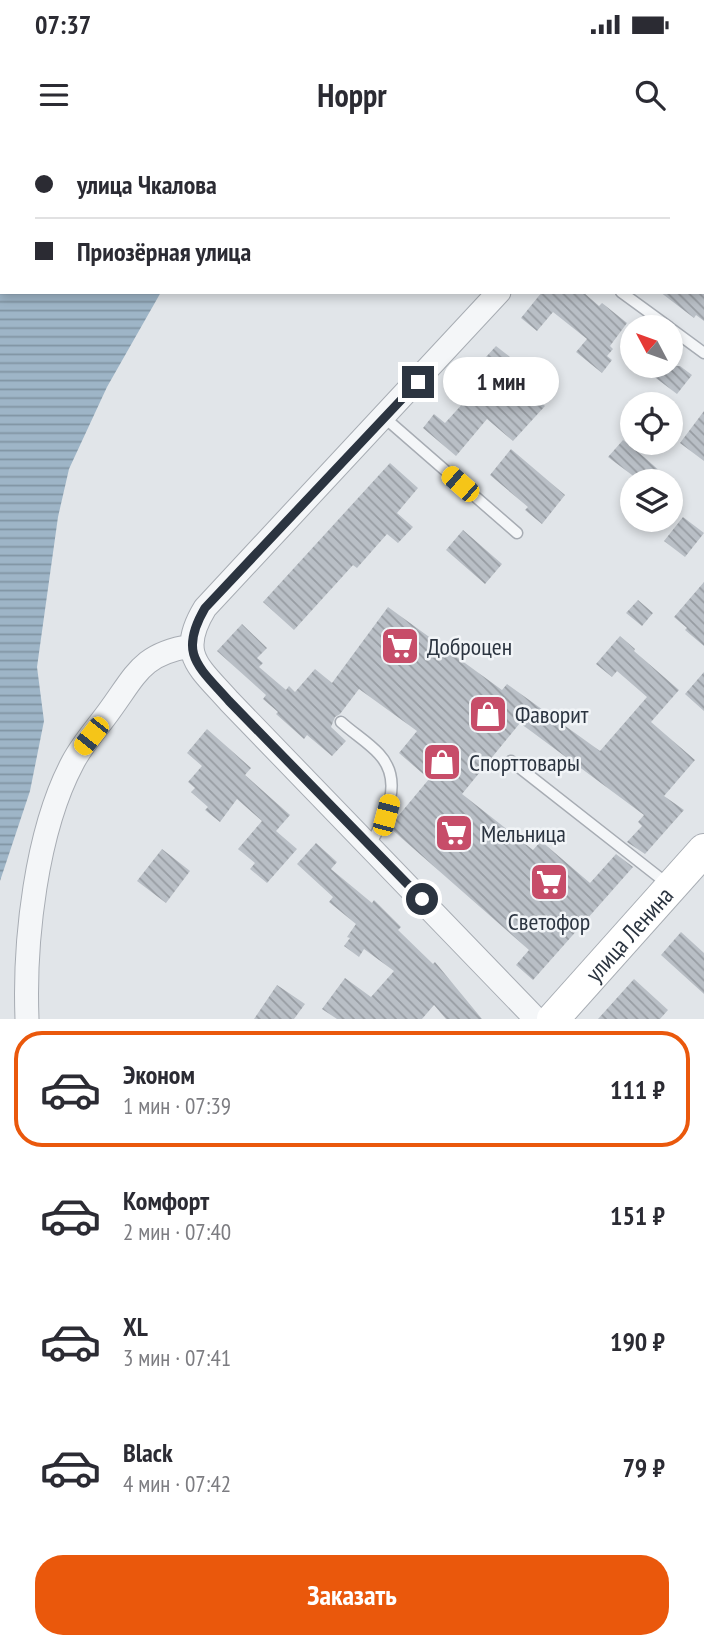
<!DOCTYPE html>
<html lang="ru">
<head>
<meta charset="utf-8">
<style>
  body { margin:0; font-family:"PT Sans Narrow",sans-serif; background:#f2f2f3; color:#2b2b33; height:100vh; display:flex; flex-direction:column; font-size:26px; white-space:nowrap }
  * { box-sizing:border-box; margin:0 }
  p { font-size:23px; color:#7c7c81 }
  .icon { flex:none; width:38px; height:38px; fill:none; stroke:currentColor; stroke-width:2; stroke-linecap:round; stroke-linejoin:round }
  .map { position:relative; height:879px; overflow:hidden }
  .drawer { display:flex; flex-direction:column; background:#fff; flex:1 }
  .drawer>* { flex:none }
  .hud { position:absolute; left:0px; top:0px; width:705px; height:154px; box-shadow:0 4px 10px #0003; display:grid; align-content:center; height:154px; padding:0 35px; background:#fff }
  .needle { width:46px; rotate:311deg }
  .tools { position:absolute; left:620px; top:175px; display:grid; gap:14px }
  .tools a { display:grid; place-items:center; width:63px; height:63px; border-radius:50%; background:#fff; box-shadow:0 4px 10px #0003; font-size:35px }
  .end { position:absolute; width:32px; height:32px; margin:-16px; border:9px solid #2b3440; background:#fff; box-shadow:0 0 0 4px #fff }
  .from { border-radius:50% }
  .bubble { position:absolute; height:49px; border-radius:24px; background:#fff; box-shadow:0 4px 10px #0003; font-size:23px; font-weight:700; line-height:49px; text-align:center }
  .car { position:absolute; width:21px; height:42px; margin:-21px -10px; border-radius:9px; box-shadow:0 0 5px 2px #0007; background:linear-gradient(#f5c518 24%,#345 0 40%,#f5c518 0 76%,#345 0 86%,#f5c518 0) }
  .hud b { display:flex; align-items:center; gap:24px; height:66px; font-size:26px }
  .hud b+b { border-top:2px solid #e1e1e2 }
  .hud i { width:18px; height:18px; background:#2b2b33 }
  ul { padding:12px 0 0; list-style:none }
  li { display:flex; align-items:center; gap:21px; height:116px; margin:0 14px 10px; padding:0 21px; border:4px solid transparent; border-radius:28px }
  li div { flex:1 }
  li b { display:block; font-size:26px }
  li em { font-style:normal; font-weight:700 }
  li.on { border-color:#ea580c }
  li>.icon { width:63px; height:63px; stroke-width:1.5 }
  .cta { display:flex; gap:14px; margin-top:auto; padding:14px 35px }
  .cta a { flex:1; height:80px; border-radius:28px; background:#ea580c; color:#fff; font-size:28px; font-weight:700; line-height:80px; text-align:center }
  .status { display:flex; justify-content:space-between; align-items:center; height:49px; padding:0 35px; background:#fff; direction:ltr }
  .status svg { height:19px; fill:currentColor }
  header { display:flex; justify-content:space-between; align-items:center; height:91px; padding:0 35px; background:#fff; font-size:32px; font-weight:700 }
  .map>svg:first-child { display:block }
  .water { fill:url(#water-rules) }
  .building { fill:url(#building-back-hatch) }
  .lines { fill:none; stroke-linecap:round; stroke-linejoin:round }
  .service-casing { stroke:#a7acb3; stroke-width:13 }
  .minor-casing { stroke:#a7acb3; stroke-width:25 }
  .secondary-casing { stroke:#a7acb3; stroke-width:34 }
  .service { stroke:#f4f6f8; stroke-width:10 }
  .minor { stroke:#f4f6f8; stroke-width:23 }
  .secondary { stroke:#fff; stroke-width:32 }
  .route { stroke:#2b3440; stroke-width:9 }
  .labels { text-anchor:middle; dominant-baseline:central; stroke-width:5; stroke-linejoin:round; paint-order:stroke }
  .poi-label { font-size:24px; fill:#2b3440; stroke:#f1f4f7; text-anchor:start }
  .street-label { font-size:24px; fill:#2b3440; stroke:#f1f4f7 }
</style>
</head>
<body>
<div class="status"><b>07:37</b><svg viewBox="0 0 49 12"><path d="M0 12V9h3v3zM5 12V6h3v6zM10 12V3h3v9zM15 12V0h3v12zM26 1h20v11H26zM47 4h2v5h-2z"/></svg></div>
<header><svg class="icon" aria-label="menu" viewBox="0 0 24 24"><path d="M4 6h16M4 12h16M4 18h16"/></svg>Hoppr<svg class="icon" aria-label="search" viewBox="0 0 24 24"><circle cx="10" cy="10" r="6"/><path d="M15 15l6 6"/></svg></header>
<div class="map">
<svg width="704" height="879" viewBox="0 0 704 879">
  <defs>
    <pattern id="water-rules" width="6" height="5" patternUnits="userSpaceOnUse" patternTransform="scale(1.75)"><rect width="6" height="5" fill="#9eb5c7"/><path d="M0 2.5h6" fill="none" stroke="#8194a3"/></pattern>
    <pattern id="building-back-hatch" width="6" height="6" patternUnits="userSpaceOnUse" patternTransform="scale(1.75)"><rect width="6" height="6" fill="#b9bfc6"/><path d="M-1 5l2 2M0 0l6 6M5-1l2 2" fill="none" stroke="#979ca2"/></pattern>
  </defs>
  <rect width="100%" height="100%" fill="#e1e5e9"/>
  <path class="water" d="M0,0H243L2,2V152H161L107,247L69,329L58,377L37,527L44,581L30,651L0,741Z"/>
  <path class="building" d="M542,152H583L599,166L602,163L627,183L610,206L613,209L607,216L612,220L602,233L576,212L587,199L553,172L537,191L521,178Z
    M660,152H704V181L696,175L694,178Z
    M496,206L548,247L537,259L545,266L513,301L487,279L456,316L423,288L434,274L445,283L466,260L455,251Z
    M640,226H680L692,235L677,254Z
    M704,271V321L680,303Z
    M623,300L644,317L671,341H640L608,317Z
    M511,309L565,355L542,384L525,370L528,367L490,335Z
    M390,323L418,348L397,373L413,387L398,403L387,394L357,428L353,425L294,490L263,462Z
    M683,377L704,393L685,417L664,401Z
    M463,390L502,424L485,444L446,410Z
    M704,442V506L685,490L687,488L674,477Z
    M638,460L653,473L642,486L626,473Z
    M388,467L502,550L507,544L600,611L647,557L617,531L612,537L596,524L620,496L635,509L634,511L679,550L651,582L695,620L664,656L684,670L645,714L627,702L642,686L638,682L644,675L520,583L462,654L533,710L541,701L590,743L616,714L633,727L533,840L516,825L529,810L389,687L429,639L399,613L417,591L359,549L340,574L335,577L331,587L346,601L332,616L307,595L304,599L276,574L278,572L263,559L266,555L217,511L242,484L267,508L257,518L263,523L259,527L286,550L289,546L295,552L315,529L332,543Z
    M704,532V571L685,554Z
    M207,589L251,628L245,635L290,675L276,691L297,709L267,743L250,729L255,723L238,709L262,681L237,659L220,682L205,670L208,667L191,652L195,648L188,642L202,626L187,613Z
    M316,703L337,722L331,729L372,763L374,760L401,787L398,790L433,824L435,822L482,879H446L434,865L422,879H337L322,869L345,838L371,857L394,831L364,809L359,817L344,806L350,798L347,797L356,784L329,762L333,757L297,724Z
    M162,709L190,731L166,763L137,741Z
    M681,792L704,813V854L661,815Z
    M634,839L668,870L660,879H598Z
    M277,845L305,864L294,879H254Z"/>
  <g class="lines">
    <defs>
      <path id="service" d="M621,152L669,187
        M670,188L704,213
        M385,278L517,393
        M341,582C353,593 368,602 379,614C405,642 385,678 370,705
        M511,621L669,745"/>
      <path id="minor" d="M638,2L639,0
        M499,152L205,468C177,514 198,526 229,561L536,879
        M27,879C24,801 36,691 73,622C83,603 98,587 110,570C137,533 142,514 191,506"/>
      <g id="secondary">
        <path id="s1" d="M553,879L704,710"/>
      </g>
    </defs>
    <use href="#service" class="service-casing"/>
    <use href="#minor" class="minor-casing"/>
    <use href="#secondary" class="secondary-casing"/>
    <use href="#service" class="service"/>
    <use href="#minor" class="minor"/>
    <use href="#secondary" class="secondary"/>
  </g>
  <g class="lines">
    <path class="route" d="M418,242L205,468C178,514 198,526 229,561L422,759"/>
  </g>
  <defs>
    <symbol id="supermarket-square" viewBox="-11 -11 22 22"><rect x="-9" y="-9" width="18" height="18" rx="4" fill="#c74d69" stroke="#f1f4f7"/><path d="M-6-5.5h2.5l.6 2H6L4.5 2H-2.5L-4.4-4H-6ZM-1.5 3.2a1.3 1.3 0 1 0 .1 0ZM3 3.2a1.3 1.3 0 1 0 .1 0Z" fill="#fff"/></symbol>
    <symbol id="shop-square" viewBox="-11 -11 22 22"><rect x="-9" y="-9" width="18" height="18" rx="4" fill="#c74d69" stroke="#f1f4f7"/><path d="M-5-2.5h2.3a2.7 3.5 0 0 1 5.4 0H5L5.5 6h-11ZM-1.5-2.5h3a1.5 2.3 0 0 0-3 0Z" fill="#fff"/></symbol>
  </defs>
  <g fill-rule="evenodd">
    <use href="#supermarket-square" x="378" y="484" width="44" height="44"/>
    <use href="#shop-square" x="466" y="552" width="44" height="44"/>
    <use href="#shop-square" x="420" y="600" width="44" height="44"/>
    <use href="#supermarket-square" x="432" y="671" width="44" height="44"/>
    <use href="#supermarket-square" x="527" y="720" width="44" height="44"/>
  </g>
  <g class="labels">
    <g class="poi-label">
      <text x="427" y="506">Доброцен</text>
      <text x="515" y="574">Фаворит</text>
      <text x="469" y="622">Спорттовары</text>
      <text x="481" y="693">Мельница</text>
      <text x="549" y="781" text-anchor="middle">Светофор</text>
    </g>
    <g class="street-label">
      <text stroke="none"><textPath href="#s1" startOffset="114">улица Ленина</textPath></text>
    </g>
  </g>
</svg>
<div class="tools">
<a><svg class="needle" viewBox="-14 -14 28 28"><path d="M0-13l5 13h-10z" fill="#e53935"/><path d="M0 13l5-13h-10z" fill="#7c7c81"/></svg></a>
<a><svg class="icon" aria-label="locate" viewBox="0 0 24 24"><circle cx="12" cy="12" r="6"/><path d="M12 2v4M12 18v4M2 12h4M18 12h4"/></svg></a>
<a><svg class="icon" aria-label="layers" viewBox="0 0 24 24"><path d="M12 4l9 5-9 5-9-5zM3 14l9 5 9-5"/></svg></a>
</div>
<i class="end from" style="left:422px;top:759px"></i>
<i class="end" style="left:418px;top:242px"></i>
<div class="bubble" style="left:443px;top:217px;width:116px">1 мин</div>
<i class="car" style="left:460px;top:344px;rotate:311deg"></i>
<i class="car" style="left:91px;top:596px;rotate:218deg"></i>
<i class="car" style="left:386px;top:675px;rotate:15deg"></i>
<div class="hud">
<b><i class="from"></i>улица Чкалова</b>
<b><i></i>Приозёрная улица</b>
</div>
</div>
<section class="drawer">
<ul>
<li class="on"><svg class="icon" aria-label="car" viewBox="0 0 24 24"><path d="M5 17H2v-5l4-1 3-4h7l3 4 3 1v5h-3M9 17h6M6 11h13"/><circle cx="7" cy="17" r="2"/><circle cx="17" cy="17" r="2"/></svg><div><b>Эконом</b><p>1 мин · 07:39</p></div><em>111 ₽</em></li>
<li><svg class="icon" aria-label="car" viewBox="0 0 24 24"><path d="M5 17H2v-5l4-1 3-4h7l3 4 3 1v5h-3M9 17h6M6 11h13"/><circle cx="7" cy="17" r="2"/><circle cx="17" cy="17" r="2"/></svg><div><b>Комфорт</b><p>2 мин · 07:40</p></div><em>151 ₽</em></li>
<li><svg class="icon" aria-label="car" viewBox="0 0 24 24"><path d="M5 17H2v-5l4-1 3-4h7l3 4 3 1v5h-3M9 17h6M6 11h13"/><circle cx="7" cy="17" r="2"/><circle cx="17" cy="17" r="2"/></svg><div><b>XL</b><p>3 мин · 07:41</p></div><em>190 ₽</em></li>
<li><svg class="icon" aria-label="car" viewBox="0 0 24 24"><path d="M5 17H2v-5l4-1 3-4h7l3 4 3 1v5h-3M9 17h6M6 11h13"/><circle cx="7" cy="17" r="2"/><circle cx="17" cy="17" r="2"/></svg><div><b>Black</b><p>4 мин · 07:42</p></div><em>79 ₽</em></li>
</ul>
<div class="cta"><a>Заказать</a></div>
</section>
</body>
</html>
